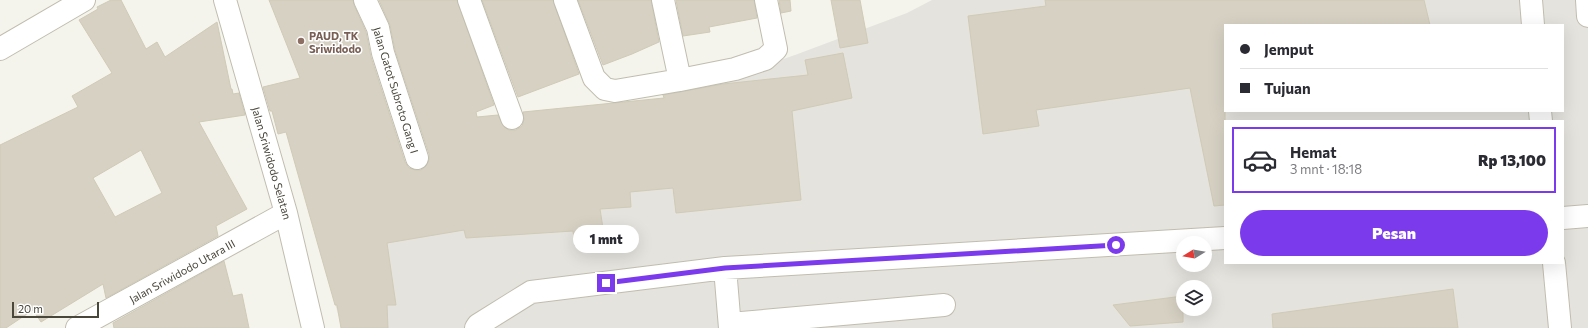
<!DOCTYPE html>
<html lang="id">
<head>
<meta charset="utf-8">
<style>
  body { margin:0; font-family:Commissioner,sans-serif; background:#f7f7f7; color:#2b2b33; height:100vh; display:flex; flex-direction:column; font-size:15px; white-space:nowrap }
  * { box-sizing:border-box; margin:0 }
  p { font-size:13px; color:#7c7c81 }
  .icon { flex:none; width:22px; height:22px; fill:none; stroke:currentColor; stroke-width:2; stroke-linecap:round; stroke-linejoin:round }
  .map { position:relative; flex:1; overflow:hidden }
  .details { position:absolute; left:1224px; top:120px; width:340px; height:144px; display:flex; flex-direction:column; background:#fff; border-radius:0px; box-shadow:0 4px 16px #0002 }
  .details>* { flex:none }
  .hud { position:absolute; left:1224px; top:24px; width:340px; height:88px; border-radius:0px; box-shadow:0 4px 16px #0002; display:grid; align-content:center; height:88px; padding:0 16px; background:#fff }
  .needle { width:26px; rotate:259deg }
  .tools { position:absolute; left:1176px; top:236px; display:grid; gap:8px }
  .tools a { display:grid; place-items:center; width:36px; height:36px; border-radius:50%; background:#fff; box-shadow:0 4px 16px #0002; font-size:20px }
  .scale { position:absolute; left:12px; bottom:10px; width:87px; box-sizing:border-box; padding-left:4px; border:2px solid #49463a; border-top:0; font-size:11px; line-height:14px; white-space:nowrap; color:#49463a; -webkit-text-stroke:3px #fff; paint-order:stroke }
  .end { position:absolute; width:18px; height:18px; margin:-9px; border:5px solid #7c3aed; background:#fff; box-shadow:0 0 0 2px #fff }
  .from { border-radius:50% }
  .bubble { position:absolute; height:28px; border-radius:14px; background:#fff; box-shadow:0 4px 16px #0002; font-size:13px; font-weight:800; line-height:28px; text-align:center }
  .hud b { display:flex; align-items:center; gap:14px; height:38px; font-size:15px }
  .hud b+b { border-top:1px solid #e1e1e2 }
  .hud i { width:10px; height:10px; background:#2b2b33 }
  ul { padding:7px 0 0; list-style:none }
  li { display:flex; align-items:center; gap:12px; height:66px; margin:0 8px 6px; padding:0 8px; border:2px solid transparent; border-radius:0px }
  li div { flex:1 }
  li b { display:block; font-size:15px }
  li em { font-style:normal; font-weight:800 }
  li.active { border-color:#7c3aed }
  li>.icon { width:36px; height:36px; stroke-width:1.5 }
  .cta { display:flex; gap:8px; margin-top:auto; padding:8px 16px }
  .cta a { flex:1; height:46px; border-radius:24px; background:#7c3aed; color:#fff; font-size:16px; font-weight:800; line-height:46px; text-align:center }
  .map>svg:first-child { display:block }
  .industrial { fill:#e5e3dd; fill-rule:evenodd }
  .building { fill:#d6d1c3; stroke:#d0cab6; fill-rule:evenodd }
  .lines { fill:none; stroke-linecap:round; stroke-linejoin:round }
  .minor-casing { stroke:#c0bdaf; stroke-width:24 }
  .minor { stroke:#fff; stroke-width:22 }
  .route { stroke:#7c3aed; stroke-width:5 }
  .education-dot { fill:#8d6e63; stroke:#fff; stroke-width:1.5 }
  .labels { text-anchor:middle; dominant-baseline:central; stroke-width:3; stroke-linejoin:round; paint-order:stroke }
  .education-label { font-size:11px; font-weight:bold; fill:#785e54; stroke:#fff; text-anchor:start }
  .street-label { font-size:11px; fill:#49463a; stroke:#fff }
</style>
</head>
<body>
<div class="map">
<svg width="1588" height="328" viewBox="0 0 1588 328">
  <rect width="100%" height="100%" fill="#f5f4ec"/>
  <path class="industrial" d="M932,0H1588V328H342L315,234L514,150L795,55L907,13ZM1225,25H1563V111H1225ZM1225,121H1563V263H1225ZM1183,243H1205V265H1183ZM1183,287H1205V309H1183Z"/>
  <path class="building" d="M111,0H121L146,49L157,42L165,57L217,22L231,89H232L233,94L239,93L245,115L199,122L247,209L216,226L218,236L106,298L103,284L41,322L33,310L6,328H0V145L78,107L72,96L112,73L79,20L98,9L97,7ZM141,150L162,193L115,217L93,178Z
    M269,0H353L354,5L366,32L371,57L405,162L409,168L415,170H421L426,166L429,160V154L395,50L390,25L379,0H457L494,105L476,112L477,117L498,115L504,127L509,130H516L522,126L524,120L523,112L664,98L663,95L723,84L808,75L805,60L843,53L852,98L792,111L801,200L676,213L673,188L630,192L631,207L600,209L605,241L575,246L573,231L466,238L464,230L387,243L396,305H387L388,328H341L337,305H335L286,132L278,134L272,111H270L263,87L300,78Z
    M482,0H553L579,74L518,97Z
    M578,0H651L659,42L632,54L603,65Z
    M676,0H754L757,18L709,27L710,32L683,36Z
    M779,0H790L791,11L781,13Z
    M831,0H860L868,43L840,48Z
    M1045,0H1424L1430,25H1225V205L1214,206L1190,88L1036,110L1039,126L983,134L968,16L1046,6Z
    M224,261L233,296L242,294L249,328H114L113,323Z
    M1453,289L1458,328H1273L1272,314Z
    M1183,296V322L1130,326L1113,305Z"/>
  <g class="lines">
    <defs>
      <path id="minor" d="M225,0L286,213L313,328
        M365,0L378,28L383,53L417,158
        M469,0L512,118
        M565,0L594,78L605,89L615,91L680,80L735,69L765,59L776,49L766,0
        M663,0L680,80
        M1531,0L1533,25
        M1587,0L1588,16
        M0,49L84,0
        M1540,111L1541,121
        M1563,218L1588,216
        M1554,263L1560,328
        M725,268L730,328
        M730,324L944,305
        M77,328L286,213
        M476,328L478,325L531,292L725,268L1225,238"/>
    </defs>
    <use href="#minor" class="minor-casing"/>
    <use href="#minor" class="minor"/>
  </g>
  <g class="lines">
    <path class="route" d="M606,283L725,268L1116,245"/>
  </g>
  <circle class="education-dot" cx="301" cy="41" r="4"/>
  <g class="labels">
    <g class="education-label">
      <text x="309" y="35">PAUD, TK<tspan x="309" dy="13">Sriwidodo</tspan></text>
    </g>
    <g class="street-label">
      <text transform="translate(396 90) rotate(73)">Jalan Gatot Subroto Gang I</text>
      <text transform="translate(272 163) rotate(74)">Jalan Sriwidodo Selatan</text>
      <text transform="translate(182 271) rotate(-29)">Jalan Sriwidodo Utara III</text>
    </g>
  </g>
</svg>
<div class="tools">
<a><svg class="needle" viewBox="-14 -14 28 28"><path d="M0-13l5 13h-10z" fill="#e53935"/><path d="M0 13l5-13h-10z" fill="#7c7c81"/></svg></a>
<a><svg class="icon" aria-label="layers" viewBox="0 0 24 24"><path d="M12 4l9 5-9 5-9-5zM3 14l9 5 9-5"/></svg></a>
</div>
<div class="scale">20 m</div>
<i class="end from" style="left:1116px;top:245px"></i>
<i class="end" style="left:606px;top:283px"></i>
<div class="bubble" style="left:573px;top:225px;width:66px">1 mnt</div>
<div class="hud">
<b><i class="from"></i>Jemput</b>
<b><i></i>Tujuan</b>
</div>
<section class="details">
<ul>
<li class="active"><svg class="icon" aria-label="car" viewBox="0 0 24 24"><path d="M5 17H2v-5l4-1 3-4h7l3 4 3 1v5h-3M9 17h6M6 11h13"/><circle cx="7" cy="17" r="2"/><circle cx="17" cy="17" r="2"/></svg><div><b>Hemat</b><p>3 mnt · 18:18</p></div><em>Rp 13,100</em></li>
</ul>
<div class="cta"><a>Pesan</a></div>
</section>
</div>
</body>
</html>
